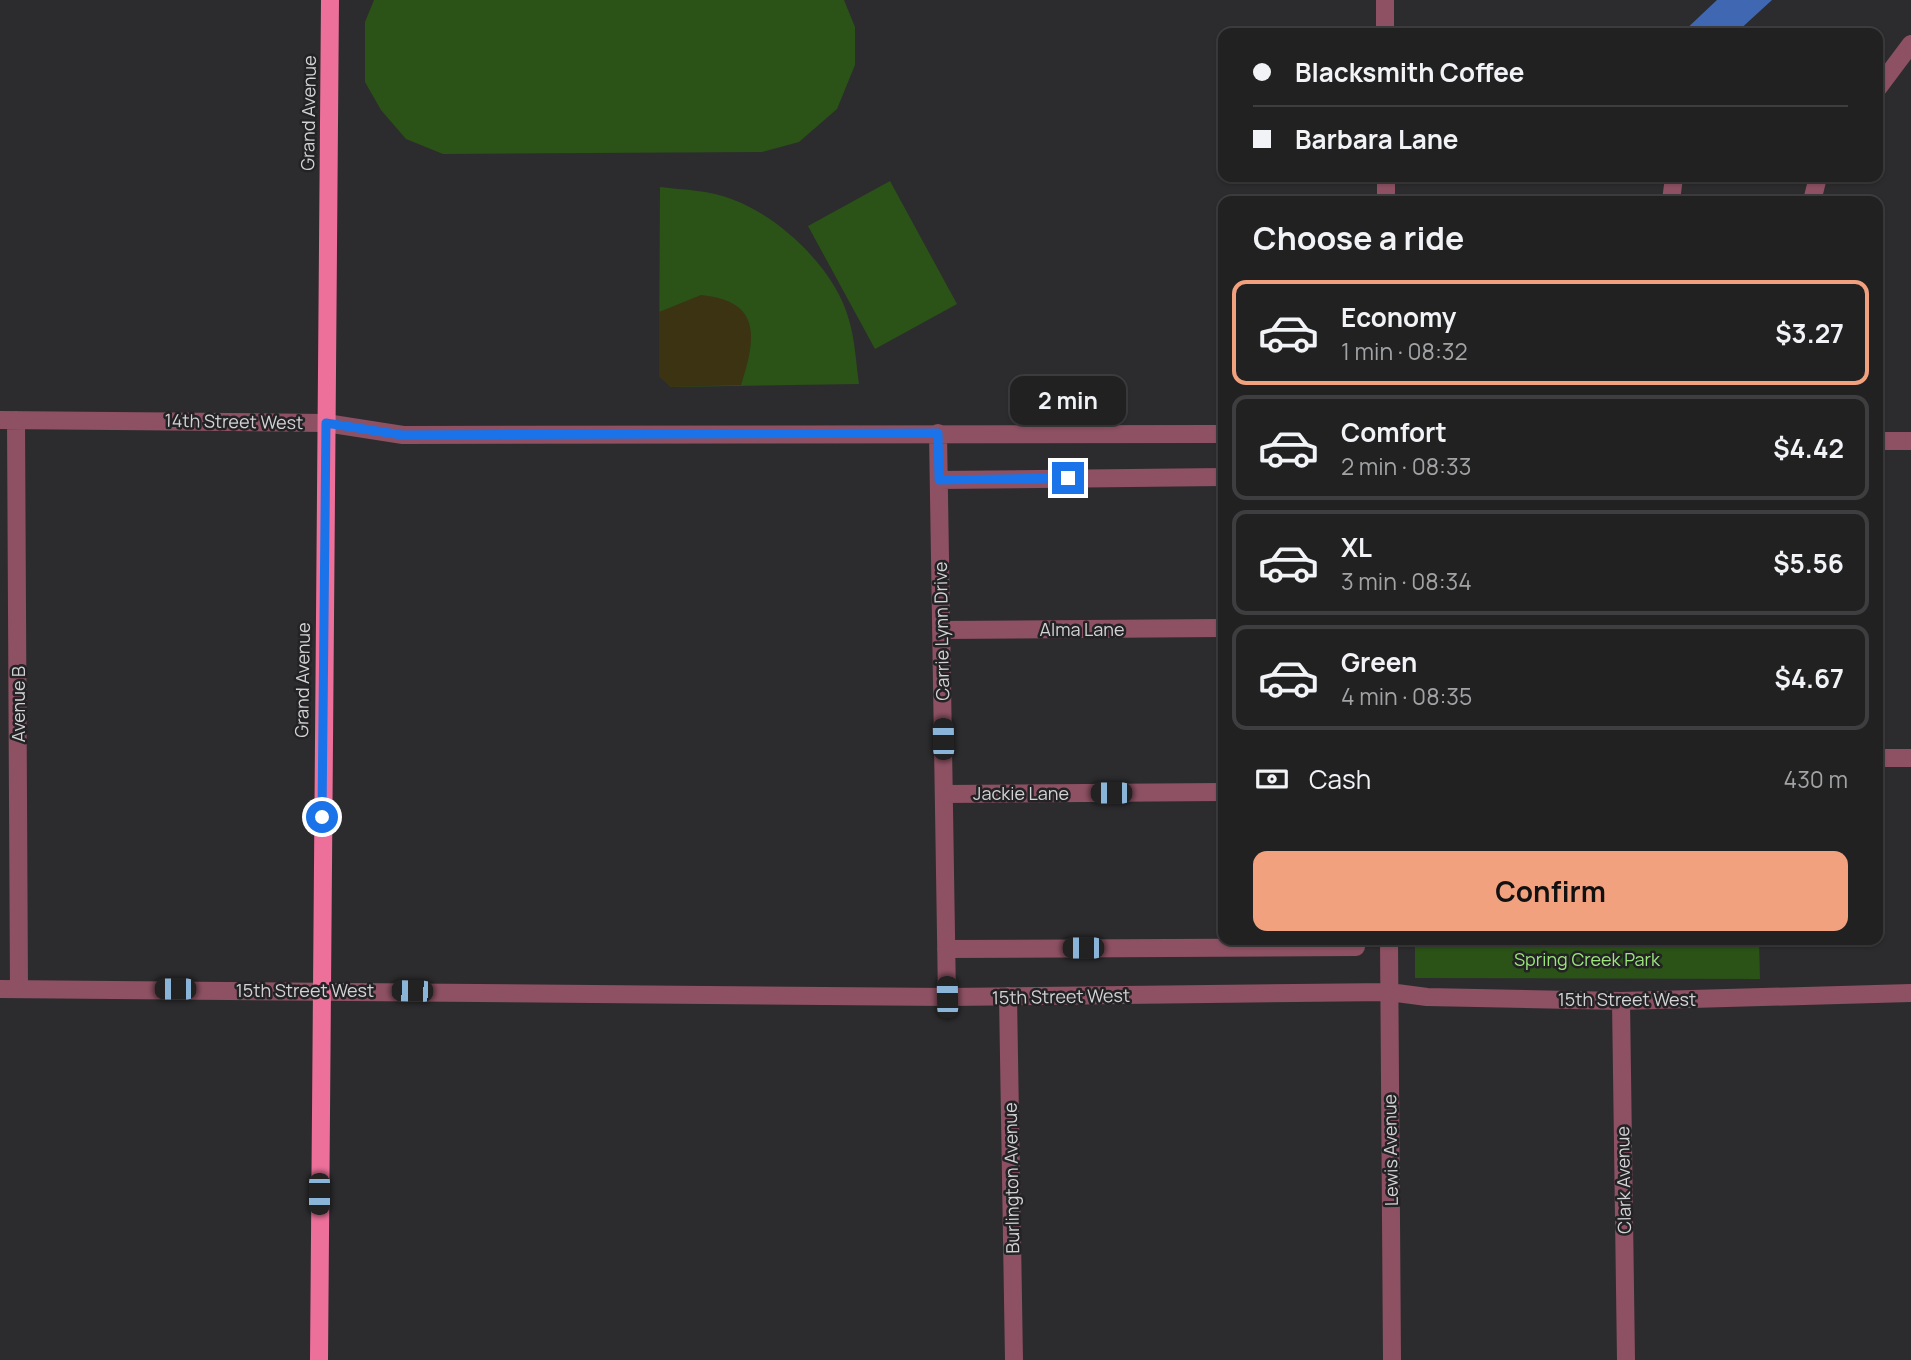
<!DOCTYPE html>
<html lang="en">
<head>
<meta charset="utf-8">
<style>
  body { margin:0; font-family:Manrope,sans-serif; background:#2d2e2f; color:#f1f3f6; height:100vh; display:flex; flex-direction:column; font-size:26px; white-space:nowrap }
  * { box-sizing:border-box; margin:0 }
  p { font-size:23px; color:#a2a3a5 }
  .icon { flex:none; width:38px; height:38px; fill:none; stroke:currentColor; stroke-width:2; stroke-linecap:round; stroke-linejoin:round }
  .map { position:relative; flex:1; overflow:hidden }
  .details { position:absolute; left:1218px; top:196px; width:665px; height:749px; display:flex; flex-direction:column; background:#212122; border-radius:14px; box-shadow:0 2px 5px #0004,0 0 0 2px #3e3e40 }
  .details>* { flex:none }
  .hud { position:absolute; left:1218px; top:28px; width:665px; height:154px; border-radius:14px; box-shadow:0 2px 5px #0004,0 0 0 2px #3e3e40; display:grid; align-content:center; height:154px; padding:0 35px; background:#212122 }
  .end { position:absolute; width:32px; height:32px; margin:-16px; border:9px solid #1a73e8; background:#fff; box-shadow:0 0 0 4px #fff }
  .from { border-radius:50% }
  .bubble { position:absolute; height:49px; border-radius:14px; background:#212122; box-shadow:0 2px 5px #0004,0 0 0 2px #3e3e40; font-size:23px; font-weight:700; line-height:49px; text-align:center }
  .car { position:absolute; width:21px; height:42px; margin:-21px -10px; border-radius:9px; box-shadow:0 0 5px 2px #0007; background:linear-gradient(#222 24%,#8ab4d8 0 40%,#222 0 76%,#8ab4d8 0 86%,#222 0) }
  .hud b { display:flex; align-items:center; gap:24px; height:66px; font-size:26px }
  .hud b+b { border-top:2px solid #3e3e40 }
  .hud i { width:18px; height:18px; background:#f1f3f6 }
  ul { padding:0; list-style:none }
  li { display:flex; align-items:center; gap:21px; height:105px; margin:0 14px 10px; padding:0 21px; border:4px solid #3e3e40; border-radius:14px }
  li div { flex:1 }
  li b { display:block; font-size:26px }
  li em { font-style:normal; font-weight:700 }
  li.current { border-color:#f2a17e }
  li>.icon { width:63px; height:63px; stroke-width:1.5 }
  h2 { padding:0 35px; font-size:32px; line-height:84px }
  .pay { display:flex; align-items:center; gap:18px; height:77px; padding:0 35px; font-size:26px }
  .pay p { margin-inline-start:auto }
  .primary-button { display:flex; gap:14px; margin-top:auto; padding:14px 35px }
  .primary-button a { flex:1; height:80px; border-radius:14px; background:#f2a17e; color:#111; font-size:28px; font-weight:700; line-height:80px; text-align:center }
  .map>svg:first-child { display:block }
  .green { fill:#2b5217 }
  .sand { fill:#3c3313 }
  .water { fill:#4067b2 }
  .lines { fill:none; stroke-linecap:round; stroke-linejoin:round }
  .minor { stroke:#8d5163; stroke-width:18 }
  .major { stroke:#ec709a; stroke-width:18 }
  .route { stroke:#1a73e8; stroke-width:9 }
  .labels { text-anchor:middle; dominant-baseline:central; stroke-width:5; stroke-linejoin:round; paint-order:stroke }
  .street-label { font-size:18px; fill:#d3d3d5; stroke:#232225 }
  .park-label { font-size:18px; fill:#9ce67c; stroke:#232225 }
</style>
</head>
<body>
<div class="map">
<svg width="1911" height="1360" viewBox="0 0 1911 1360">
  <rect width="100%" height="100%" fill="#2c2c2e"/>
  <path class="green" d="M374,0H844L855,27V65L837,109L799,142L762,152L443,154L406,139L381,110L365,82V22Z
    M890,181L957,304L875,349L808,226Z
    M660,187C684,190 711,190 734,200C781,218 836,270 849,320C855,340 856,363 859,384L671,387L659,376Z
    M1415,940H1759L1760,979L1415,978Z"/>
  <path class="sand" d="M701,295C762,301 756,338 741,385L671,387L659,376V312Z"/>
  <path class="water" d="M1717,0H1772L1736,33H1682Z"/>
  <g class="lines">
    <path class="minor" d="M1385,0V33
      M1878,88L1911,44
      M1386,177V201
      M1671,201L1674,177
      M1812,201L1818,177
      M0,420L326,423L403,435L1223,434
      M16,420L19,989
      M938,433L947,997
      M1878,441H1911
      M939,480L1223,477
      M941,630L1223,628
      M1878,758H1911
      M944,794L1223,792
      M1389,940L1392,1360
      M946,949L1356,947
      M0,989L947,997L1389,992L1427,997L1621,1001L1911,993
      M1008,996L1014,1360
      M1621,1001L1626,1360"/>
    <path class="major" d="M319,1360L330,0"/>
  </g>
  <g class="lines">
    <path class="route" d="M322,817L326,423L402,435L938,433L939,480L1068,478"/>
  </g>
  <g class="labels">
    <g class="street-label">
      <text transform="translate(308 113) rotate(-89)">Grand Avenue</text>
      <text transform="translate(234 421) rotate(1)">14th Street West</text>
      <text x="1082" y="629">Alma Lane</text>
      <text transform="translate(941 631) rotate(-91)">Carrie Lynn Drive</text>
      <text transform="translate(302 680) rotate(-89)">Grand Avenue</text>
      <text transform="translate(18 704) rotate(-90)">Avenue B</text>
      <text x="1021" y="793">Jackie Lane</text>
      <text x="305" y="990">15th Street West</text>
      <text transform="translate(1061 996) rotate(-1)">15th Street West</text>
      <text x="1627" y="999">15th Street West</text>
      <text transform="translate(1390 1150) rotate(-91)">Lewis Avenue</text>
      <text transform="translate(1011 1178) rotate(-91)">Burlington Avenue</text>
      <text transform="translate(1623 1180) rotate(-91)">Clark Avenue</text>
    </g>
    <g class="park-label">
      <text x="1587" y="959">Spring Creek Park</text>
    </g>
  </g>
</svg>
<i class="end from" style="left:322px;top:817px"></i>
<i class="end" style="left:1068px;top:478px"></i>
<div class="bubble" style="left:1010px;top:376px;width:116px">2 min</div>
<i class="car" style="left:943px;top:739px;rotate:359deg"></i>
<i class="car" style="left:1111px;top:793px;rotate:270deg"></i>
<i class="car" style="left:1083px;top:948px;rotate:270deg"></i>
<i class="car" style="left:175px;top:989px;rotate:270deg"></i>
<i class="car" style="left:412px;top:991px;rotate:271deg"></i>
<i class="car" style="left:947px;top:997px;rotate:359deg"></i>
<i class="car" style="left:319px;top:1194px;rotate:180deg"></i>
<div class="hud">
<b><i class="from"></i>Blacksmith Coffee</b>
<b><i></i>Barbara Lane</b>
</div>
<section class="details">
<h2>Choose a ride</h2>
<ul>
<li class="current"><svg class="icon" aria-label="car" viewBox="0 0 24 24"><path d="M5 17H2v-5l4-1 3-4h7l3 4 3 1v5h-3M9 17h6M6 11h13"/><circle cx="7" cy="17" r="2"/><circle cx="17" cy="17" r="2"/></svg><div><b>Economy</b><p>1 min · 08:32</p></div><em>$3.27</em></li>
<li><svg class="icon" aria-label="car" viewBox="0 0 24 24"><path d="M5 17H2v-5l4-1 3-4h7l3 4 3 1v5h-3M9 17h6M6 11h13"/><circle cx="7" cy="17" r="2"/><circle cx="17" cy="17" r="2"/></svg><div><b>Comfort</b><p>2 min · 08:33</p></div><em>$4.42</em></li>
<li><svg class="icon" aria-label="car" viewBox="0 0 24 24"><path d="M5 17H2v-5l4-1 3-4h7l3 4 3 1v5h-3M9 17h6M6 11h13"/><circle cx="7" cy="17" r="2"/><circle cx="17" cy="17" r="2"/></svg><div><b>XL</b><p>3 min · 08:34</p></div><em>$5.56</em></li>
<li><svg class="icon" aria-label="car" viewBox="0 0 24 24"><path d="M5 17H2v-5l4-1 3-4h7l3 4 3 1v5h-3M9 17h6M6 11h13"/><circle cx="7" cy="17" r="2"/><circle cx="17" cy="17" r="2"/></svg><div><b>Green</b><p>4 min · 08:35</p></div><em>$4.67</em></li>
</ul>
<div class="pay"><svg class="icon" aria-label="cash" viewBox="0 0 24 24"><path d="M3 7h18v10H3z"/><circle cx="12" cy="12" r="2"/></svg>Cash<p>430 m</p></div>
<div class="primary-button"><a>Confirm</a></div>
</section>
</div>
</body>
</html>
